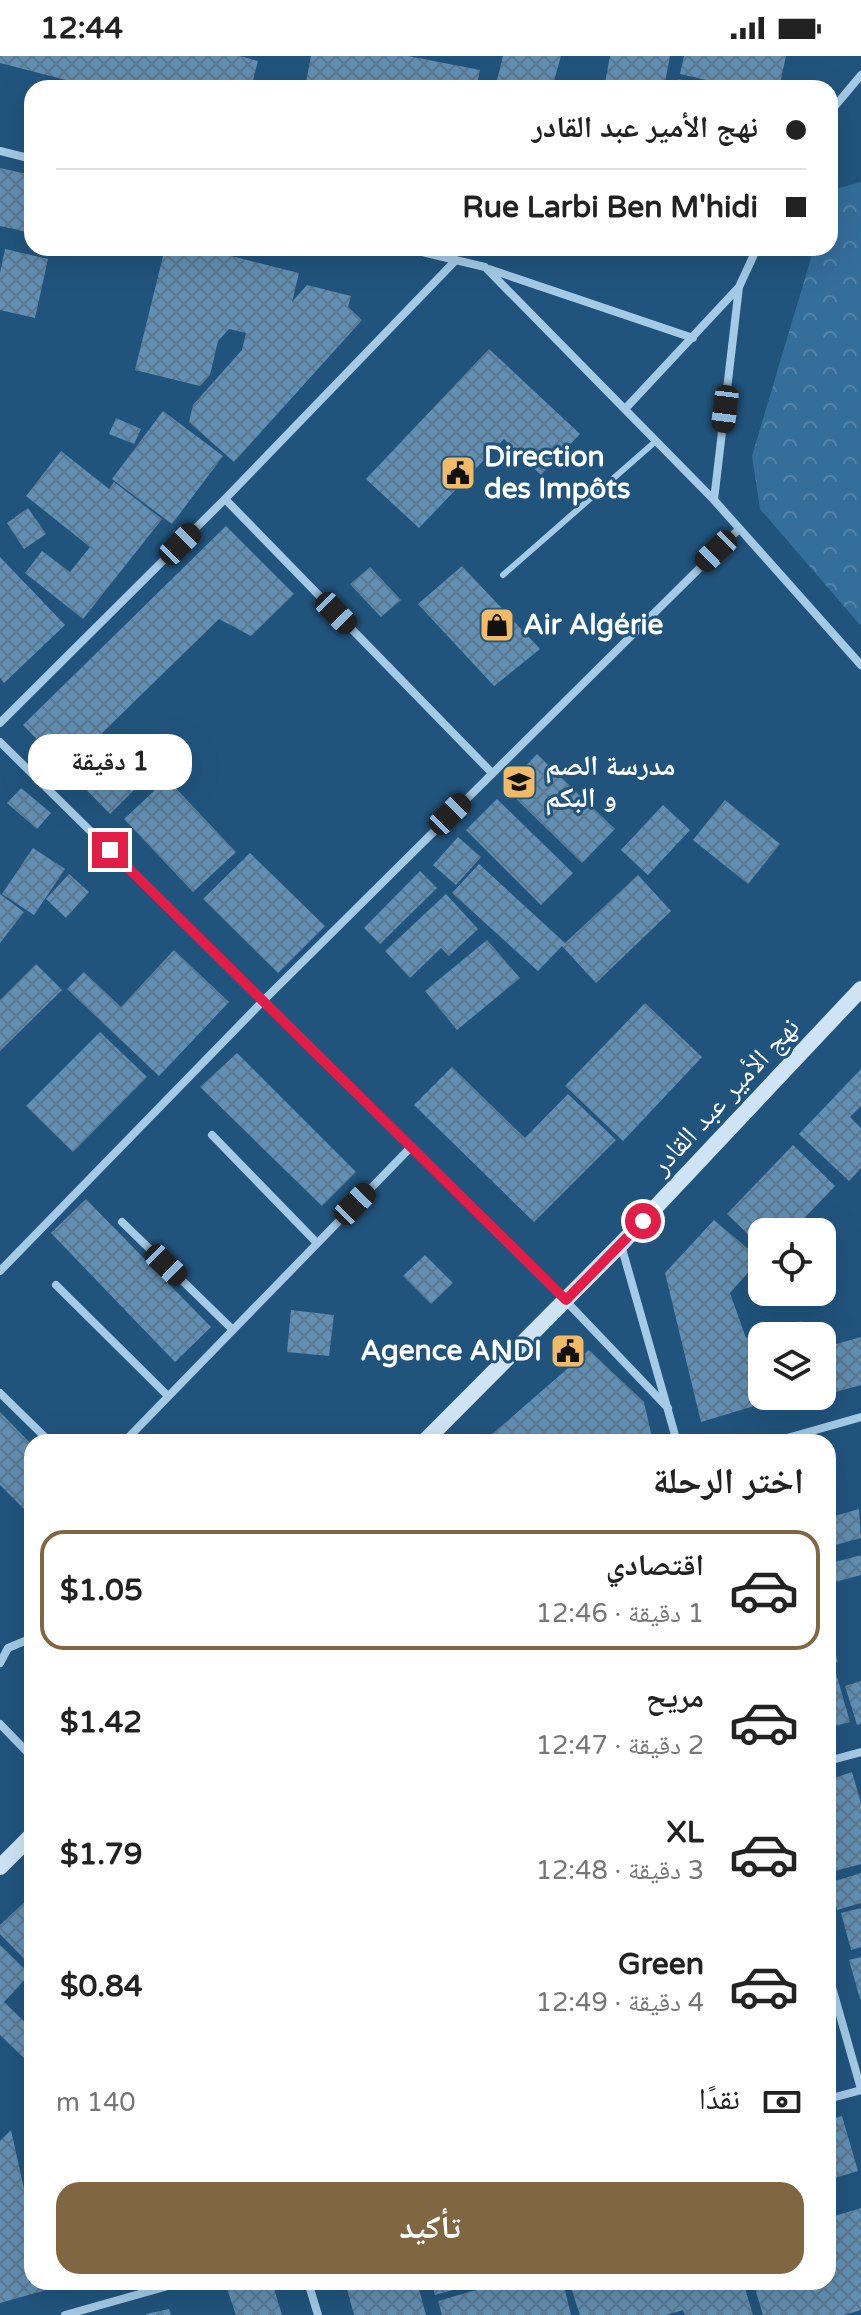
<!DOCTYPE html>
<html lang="ar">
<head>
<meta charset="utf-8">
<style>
  body { margin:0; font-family:"Varela Round","Noto Naskh Arabic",sans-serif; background:#f6f6f6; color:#222; direction:rtl; height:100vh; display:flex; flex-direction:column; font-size:30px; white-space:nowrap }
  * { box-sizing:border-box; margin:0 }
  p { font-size:26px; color:#767676 }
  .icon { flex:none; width:44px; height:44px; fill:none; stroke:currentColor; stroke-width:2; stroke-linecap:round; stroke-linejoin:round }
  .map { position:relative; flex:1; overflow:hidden; direction:ltr }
  .side { position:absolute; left:24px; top:1378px; width:812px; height:856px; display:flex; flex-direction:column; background:#fff; border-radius:24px; box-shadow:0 8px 32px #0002; direction:rtl }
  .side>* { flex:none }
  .guide { position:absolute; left:24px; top:24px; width:814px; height:176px; border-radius:24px; box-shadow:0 8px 32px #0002; direction:rtl; display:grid; align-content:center; height:176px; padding:0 32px; background:#fff }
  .controls { position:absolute; left:748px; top:1162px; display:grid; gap:16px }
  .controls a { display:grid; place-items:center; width:88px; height:88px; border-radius:16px; background:#fff; box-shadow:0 8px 32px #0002; font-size:40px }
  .end { position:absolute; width:36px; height:36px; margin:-18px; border:10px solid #e11d48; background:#fff; box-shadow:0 0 0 4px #fff }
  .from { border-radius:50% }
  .bubble { position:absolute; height:56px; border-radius:24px; background:#fff; box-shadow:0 8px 32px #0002; font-size:26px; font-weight:700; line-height:56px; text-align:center; direction:rtl }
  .car { position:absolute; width:24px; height:48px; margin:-24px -12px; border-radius:10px; box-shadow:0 0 6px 2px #0007; background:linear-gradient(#222 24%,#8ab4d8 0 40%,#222 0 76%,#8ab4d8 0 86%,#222 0) }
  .guide b { display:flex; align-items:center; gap:28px; height:76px; font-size:30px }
  .guide b+b { border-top:2px solid #e0e0e0 }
  .guide i { width:20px; height:20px; background:#222 }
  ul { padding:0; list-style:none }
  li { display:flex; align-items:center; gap:24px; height:120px; margin:0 16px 12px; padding:0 16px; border:4px solid transparent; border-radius:24px }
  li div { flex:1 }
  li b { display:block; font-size:30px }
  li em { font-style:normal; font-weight:700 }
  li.current { border-color:#806641 }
  li>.icon { width:72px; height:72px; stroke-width:1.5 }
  h2 { padding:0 32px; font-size:36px; line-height:96px }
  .pay { display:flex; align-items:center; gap:20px; height:88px; padding:0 32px; font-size:30px }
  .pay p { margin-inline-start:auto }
  .button { display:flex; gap:16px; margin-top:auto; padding:16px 32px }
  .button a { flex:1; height:92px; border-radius:24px; background:#806641; color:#fff; font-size:32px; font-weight:700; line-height:92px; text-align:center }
  .status { display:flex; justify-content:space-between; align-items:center; height:56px; padding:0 40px; background:#fff; direction:ltr }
  .status svg { height:22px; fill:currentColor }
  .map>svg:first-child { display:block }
  .forest { fill:url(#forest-crowns) }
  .building { fill:url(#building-cross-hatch) }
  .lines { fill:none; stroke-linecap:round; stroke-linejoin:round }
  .lane { stroke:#a4cae6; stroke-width:6 }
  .street { stroke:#a4cae6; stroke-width:8 }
  .secondary { stroke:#cee4f5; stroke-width:16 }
  .route { stroke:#e11d48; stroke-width:10 }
  .labels { text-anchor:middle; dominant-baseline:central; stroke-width:6; stroke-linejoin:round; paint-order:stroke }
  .poi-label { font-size:28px; font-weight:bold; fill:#fff; stroke:#21547d; text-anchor:start }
  .street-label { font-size:28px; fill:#fff; stroke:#21547d }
</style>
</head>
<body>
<div class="status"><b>12:44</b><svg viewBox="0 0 49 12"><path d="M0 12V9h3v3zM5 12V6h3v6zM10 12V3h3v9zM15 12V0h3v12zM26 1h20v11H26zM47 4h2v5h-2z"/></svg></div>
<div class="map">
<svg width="861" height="2259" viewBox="0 0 861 2259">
  <defs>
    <pattern id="forest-crowns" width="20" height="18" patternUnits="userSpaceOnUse" patternTransform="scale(2)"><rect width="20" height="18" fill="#346e9b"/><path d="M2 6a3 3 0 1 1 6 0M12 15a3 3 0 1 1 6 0" fill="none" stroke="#5284aa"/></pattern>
    <pattern id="building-cross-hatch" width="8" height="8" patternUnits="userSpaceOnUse" patternTransform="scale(2)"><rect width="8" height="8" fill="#628fb2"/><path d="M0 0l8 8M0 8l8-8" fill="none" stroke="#5a788e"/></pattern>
  </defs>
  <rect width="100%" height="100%" fill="#21547d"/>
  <path class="forest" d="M861,126V570L760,453L752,400L814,192H830V140L832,134Z"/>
  <path class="building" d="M0,0H240L258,5L251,32H97L0,7Z
    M311,0H408L480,14L476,32H305Z
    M503,0H561L552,32H495Z
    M610,0H670L664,32H604Z
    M684,0H786L779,32H741L680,18Z
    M678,23L713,31V32H676Z
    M0,112L32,119V177L0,170Z
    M165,192H199L299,217L292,246L307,229L351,240L348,251L362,264L234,406L189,366L193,349L242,294L246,277L229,273L218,285L210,319L200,330L135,314Z
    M5,193L48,203L35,262L0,254V217Z
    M489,293L580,378L541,419L504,383L419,472L366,423Z
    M163,355L223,400L172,468L112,423Z
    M116,362L141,373L134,388L109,378Z
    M61,395L109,433L114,426L162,463L83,563L25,517L42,495L70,516L90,491L26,440Z
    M28,452L46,478L24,493L7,467Z
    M226,470L294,538L251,580L219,563L102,677L146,722L110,758L23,669Z
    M0,501L65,569L4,627L0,622Z
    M462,510L540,593L494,630L418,548Z
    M370,511L401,544L381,561L350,528Z
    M537,698L615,773L582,807L505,732Z
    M167,723L236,796L193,836L124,763Z
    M21,732L51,757L37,773L7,747Z
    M497,743L573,817L541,849L466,774Z
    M725,744L780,788L748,828L693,784Z
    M663,749L690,774L648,819L621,794Z
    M458,781L481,801L456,829L433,809Z
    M33,792L65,813L34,859L2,838Z
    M250,797L325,870L278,917L203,843Z
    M479,808L565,887L638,819L671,855L596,927L562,890L538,915L452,837Z
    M420,815L437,832L380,888L364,872Z
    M69,818L89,836L66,862L46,843Z
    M0,838L24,856L0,887Z
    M446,838L478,873L449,900L441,892L410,922L385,895Z
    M487,884L520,922L457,974L425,935Z
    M174,894L229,946L159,1020L67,933L84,916L121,951Z
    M36,908L62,934L0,995V944Z
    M645,947L702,1001L623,1085L565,1030Z
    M100,976L147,1021L73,1096L26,1050Z
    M237,997L356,1116L322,1150L200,1031Z
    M452,1011L525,1082L568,1038L616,1084L534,1166L414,1049Z
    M861,1013V1050L850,1061L861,1072V1112L849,1125L799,1078Z
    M793,1089L835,1130L791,1176H762V1192L727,1158Z
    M86,1143L211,1271L175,1306L51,1177Z
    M714,1164L760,1203L730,1237L746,1282L801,1265L805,1280H762V1340L784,1341L701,1366L665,1217Z
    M425,1199L453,1227L431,1248L403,1220Z
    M291,1254L334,1259L329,1300L287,1296Z
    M861,1281V1329L832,1337L822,1305V1292Z
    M589,1294L644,1346L653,1386H483Z
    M0,1356L32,1389V1461L0,1429Z
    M859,1453L861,1482L828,1491V1462Z
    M861,1499V1519L828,1528V1508Z
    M834,1593L838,1606L828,1609V1595Z
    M836,1617L850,1666L828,1672V1619Z
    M861,1625V1668L857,1669L845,1630Z
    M852,1716L861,1747V1808L828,1817V1724Z
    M861,1817V1847L837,1854L829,1827Z
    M32,1823V1911L0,1878V1869L32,1839L27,1827Z
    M861,1852V1891L851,1894L841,1857Z
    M0,1889L30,1918L4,1946L32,1973V1996L25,2003L0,1979Z
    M861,1901V1943H860L849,1904Z
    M842,2060L858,2115L828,2124V2064Z
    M11,2074L32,2169V2226H44L46,2234L0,2247V2085Z
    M861,2152V2254L844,2259H763L753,2226H828V2162Z
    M248,2226H272L282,2259H236L227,2233Z
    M345,2226H417L426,2259H354Z
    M431,2226H478V2227L435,2239Z
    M504,2226H563L571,2259H442L438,2245Z
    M569,2226H743L753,2259H685L683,2254L666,2259H580Z
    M169,2253L171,2259H146V2258Z"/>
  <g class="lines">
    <path class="lane" d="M503,519L656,385"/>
    <path class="street" d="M830,56L861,19
      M0,95L32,103
      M405,192L485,211L714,444L861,609
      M489,213L693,282
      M625,353L739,231L757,192
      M225,443L491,716
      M714,444L739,231
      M0,667L225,443L456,204
      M0,686L543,1221L668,1352
      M212,1079L317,1187
      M122,1166L233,1274
      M621,1189L677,1386
      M0,1215L263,945L739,473
      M56,1229L168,1340
      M0,1337L50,1386
      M124,1386L411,1091
      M773,1386L861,1361
      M0,1607L8,1592L32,1582
      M0,1668L32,1701
      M828,1705L861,1696
      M828,1917L861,2033
      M828,2043L861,2034
      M308,2226L318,2259
      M65,2259L182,2226"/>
    <path class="secondary" d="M424,1386L621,1188L861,933
      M0,1811L32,1779"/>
  </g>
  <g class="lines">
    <path class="route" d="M110,794L566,1244L643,1165"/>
  </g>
  <defs>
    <symbol id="civic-square" viewBox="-11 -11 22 22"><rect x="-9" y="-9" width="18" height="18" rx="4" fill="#f3ba66" stroke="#21547d"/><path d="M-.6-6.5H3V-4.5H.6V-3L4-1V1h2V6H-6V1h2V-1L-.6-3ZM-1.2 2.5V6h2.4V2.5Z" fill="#111"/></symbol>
    <symbol id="shop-square" viewBox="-11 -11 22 22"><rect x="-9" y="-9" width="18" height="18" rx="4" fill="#f3ba66" stroke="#21547d"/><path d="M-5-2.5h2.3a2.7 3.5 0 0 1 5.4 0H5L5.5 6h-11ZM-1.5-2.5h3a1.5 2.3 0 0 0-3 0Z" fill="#111"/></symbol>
    <symbol id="school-square" viewBox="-11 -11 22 22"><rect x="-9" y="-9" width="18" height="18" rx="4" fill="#f3ba66" stroke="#21547d"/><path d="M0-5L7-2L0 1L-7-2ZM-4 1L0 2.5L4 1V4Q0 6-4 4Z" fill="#111"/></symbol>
  </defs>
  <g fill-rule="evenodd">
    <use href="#civic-square" x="438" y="397" width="40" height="40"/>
    <use href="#shop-square" x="477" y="549" width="40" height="40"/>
    <use href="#school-square" x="499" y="706" width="40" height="40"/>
    <use href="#civic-square" x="548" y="1275" width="40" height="40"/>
  </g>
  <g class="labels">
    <g class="poi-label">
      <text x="484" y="401">Direction<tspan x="484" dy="32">des Impôts</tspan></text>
      <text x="523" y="569">Air Algérie</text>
      <text x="545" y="710">مدرسة الصم<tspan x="545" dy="32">و البكم</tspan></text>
      <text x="542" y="1295" text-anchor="end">Agence ANDI</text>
    </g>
    <g class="street-label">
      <text transform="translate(725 1040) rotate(-47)">نهج الأمير عبد القادر</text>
    </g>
  </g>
</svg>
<div class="controls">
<a><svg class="icon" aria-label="locate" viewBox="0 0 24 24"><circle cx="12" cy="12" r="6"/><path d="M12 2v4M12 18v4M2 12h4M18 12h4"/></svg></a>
<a><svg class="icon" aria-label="layers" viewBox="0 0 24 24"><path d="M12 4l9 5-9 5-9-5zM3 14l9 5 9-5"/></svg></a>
</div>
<i class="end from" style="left:643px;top:1165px"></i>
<i class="end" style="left:110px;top:794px"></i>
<div class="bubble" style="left:28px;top:678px;width:164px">1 دقيقة</div>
<i class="car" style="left:725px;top:353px;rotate:187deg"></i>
<i class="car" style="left:180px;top:488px;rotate:45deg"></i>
<i class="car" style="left:716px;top:495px;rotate:226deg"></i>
<i class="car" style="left:336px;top:557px;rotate:136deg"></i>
<i class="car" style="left:450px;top:758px;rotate:45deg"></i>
<i class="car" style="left:355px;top:1148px;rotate:44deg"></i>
<i class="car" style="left:166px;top:1209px;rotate:134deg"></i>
<div class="guide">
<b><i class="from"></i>نهج الأمير عبد القادر</b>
<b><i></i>Rue Larbi Ben M'hidi</b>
</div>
<section class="side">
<h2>اختر الرحلة</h2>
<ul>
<li class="current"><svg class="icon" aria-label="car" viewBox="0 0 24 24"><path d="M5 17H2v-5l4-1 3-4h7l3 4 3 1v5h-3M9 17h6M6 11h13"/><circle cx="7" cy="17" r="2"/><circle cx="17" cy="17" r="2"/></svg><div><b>اقتصادي</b><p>1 دقيقة · 12:46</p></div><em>$1.05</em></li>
<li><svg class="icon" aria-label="car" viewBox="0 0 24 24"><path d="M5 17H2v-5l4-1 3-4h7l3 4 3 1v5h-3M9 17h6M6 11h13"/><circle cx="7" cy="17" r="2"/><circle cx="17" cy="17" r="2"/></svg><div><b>مريح</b><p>2 دقيقة · 12:47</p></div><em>$1.42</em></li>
<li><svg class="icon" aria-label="car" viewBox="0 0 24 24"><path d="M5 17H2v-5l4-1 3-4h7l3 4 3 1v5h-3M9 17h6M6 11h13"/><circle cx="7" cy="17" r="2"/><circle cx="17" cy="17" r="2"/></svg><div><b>XL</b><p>3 دقيقة · 12:48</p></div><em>$1.79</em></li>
<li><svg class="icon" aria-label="car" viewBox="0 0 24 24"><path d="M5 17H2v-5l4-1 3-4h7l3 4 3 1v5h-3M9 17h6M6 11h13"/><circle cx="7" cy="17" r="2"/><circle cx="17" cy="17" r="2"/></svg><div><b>Green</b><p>4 دقيقة · 12:49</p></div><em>$0.84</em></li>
</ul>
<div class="pay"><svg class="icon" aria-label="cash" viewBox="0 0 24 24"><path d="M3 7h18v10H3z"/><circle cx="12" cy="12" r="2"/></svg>نقدًا<p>140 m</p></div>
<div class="button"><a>تأكيد</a></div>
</section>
</div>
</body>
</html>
